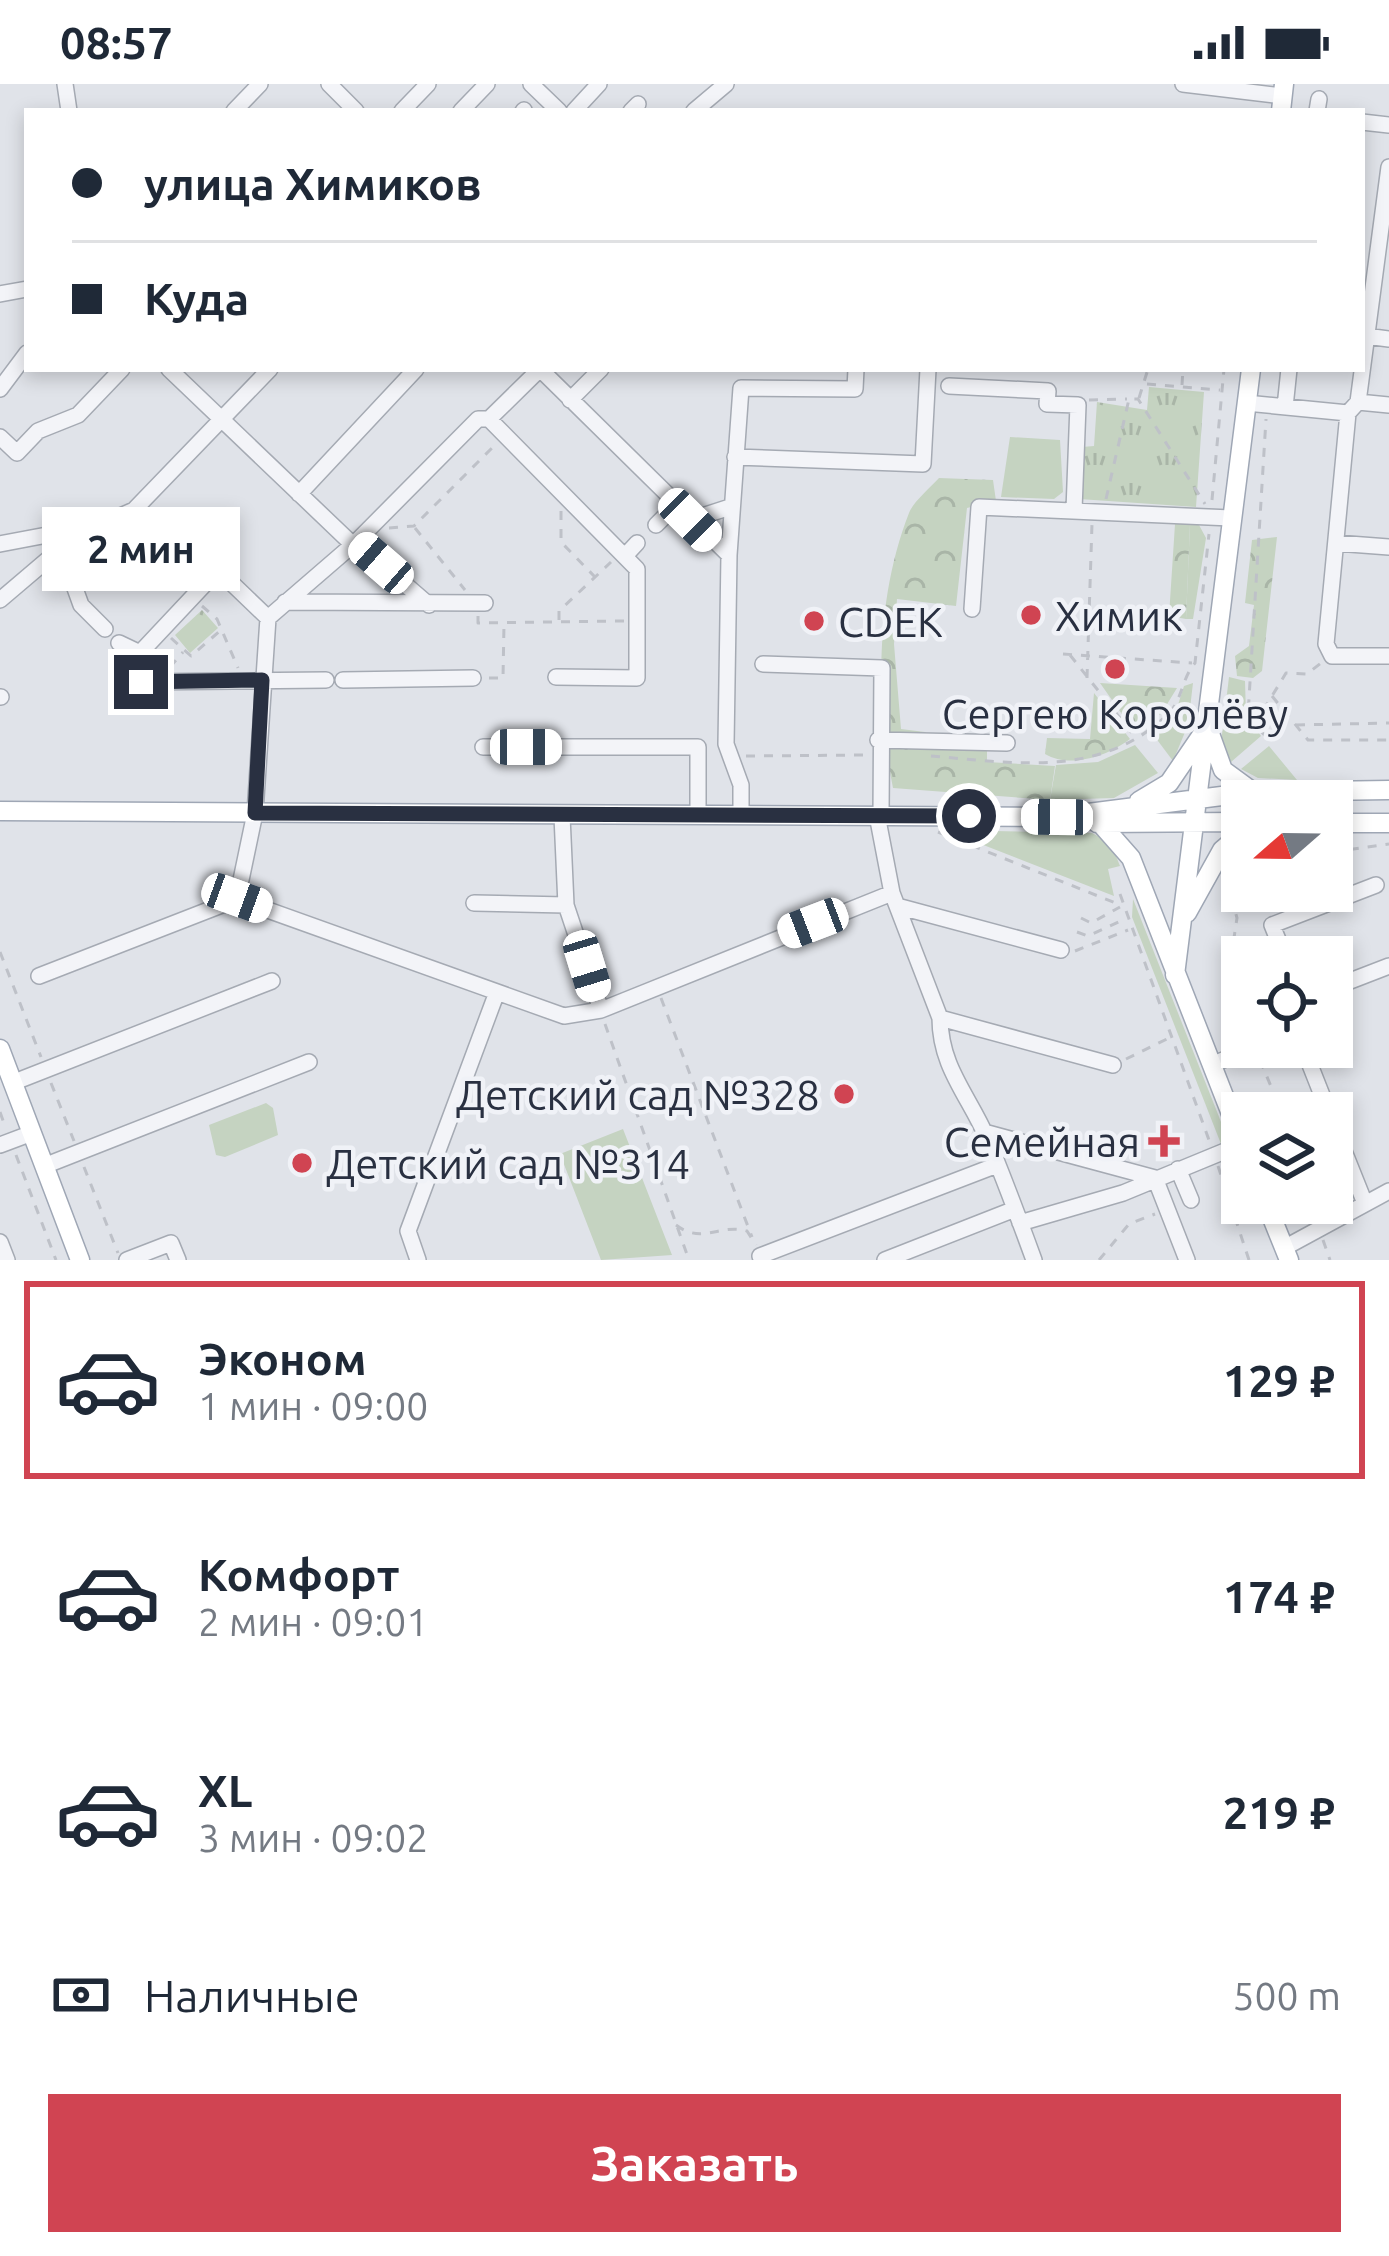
<!DOCTYPE html>
<html lang="ru">
<head>
<meta charset="utf-8">
<style>
  body { margin:0; font-family:Ubuntu,sans-serif; background:#f6f6f7; color:#1f2937; height:100vh; display:flex; flex-direction:column; font-size:45px; white-space:nowrap }
  * { box-sizing:border-box; margin:0 }
  p { font-size:39px; color:#747a83 }
  .icon { flex:none; width:66px; height:66px; fill:none; stroke:currentColor; stroke-width:2; stroke-linecap:round; stroke-linejoin:round }
  .map { position:relative; height:1176px; overflow:hidden }
  .panel { display:flex; flex-direction:column; background:#fff; flex:1 }
  .panel>* { flex:none }
  .hud { position:absolute; left:24px; top:24px; width:1341px; height:264px; border-radius:0px; box-shadow:0 6px 18px #0003; display:grid; align-content:center; height:264px; padding:0 48px; background:#fff }
  .needle { width:78px; rotate:250deg }
  .buttons { position:absolute; left:1221px; top:696px; display:grid; gap:24px }
  .buttons a { display:grid; place-items:center; width:132px; height:132px; border-radius:0px; background:#fff; box-shadow:0 6px 18px #0003; font-size:60px }
  .end { position:absolute; width:54px; height:54px; margin:-27px; border:15px solid #293041; background:#fff; box-shadow:0 0 0 6px #fff }
  .from { border-radius:50% }
  .bubble { position:absolute; height:84px; border-radius:0px; background:#fff; box-shadow:0 6px 18px #0003; font-size:39px; font-weight:700; line-height:84px; text-align:center }
  .car { position:absolute; width:36px; height:72px; margin:-36px -18px; border-radius:15px; box-shadow:0 0 9px 3px #0007; background:linear-gradient(#fff 24%,#345 0 40%,#fff 0 76%,#345 0 86%,#fff 0) }
  .hud b { display:flex; align-items:center; gap:42px; height:114px; font-size:45px }
  .hud b+b { border-top:3px solid #e0e1e3 }
  .hud i { width:30px; height:30px; background:#1f2937 }
  ul { padding:21px 0 0; list-style:none }
  li { display:flex; align-items:center; gap:36px; height:198px; margin:0 24px 18px; padding:0 24px; border:6px solid transparent; border-radius:0px }
  li div { flex:1 }
  li b { display:block; font-size:45px }
  li em { font-style:normal; font-weight:700 }
  li.on { border-color:#d04452 }
  li>.icon { width:108px; height:108px; stroke-width:1.5 }
  .pay { display:flex; align-items:center; gap:30px; height:132px; padding:0 48px; font-size:45px }
  .pay p { margin-inline-start:auto }
  .cta { display:flex; gap:24px; margin-top:auto; padding:24px 48px }
  .cta a { flex:1; height:138px; border-radius:0px; background:#d04452; color:#fff; font-size:48px; font-weight:700; line-height:138px; text-align:center }
  .status { display:flex; justify-content:space-between; align-items:center; height:84px; padding:0 60px; background:#fff; direction:ltr }
  .status svg { height:33px; fill:currentColor }
  .map>svg:first-child { display:block }
  .grass { fill:#c5d3c1 }
  .forest { fill:url(#forest-crowns) }
  .park { fill:url(#park-tufts) }
  .lines { fill:none; stroke-linecap:round; stroke-linejoin:round }
  .minor-casing { stroke:#a5aab3; stroke-width:18 }
  .major-casing { stroke:#9fa7b5; stroke-width:21 }
  .path { stroke:#bec1c8; stroke-width:3; stroke-dasharray:9 9; stroke-linecap:butt }
  .minor { stroke:#f3f4f8; stroke-width:15 }
  .major { stroke:#fff; stroke-width:18 }
  .route { stroke:#293041; stroke-width:15 }
  .poi-dot { fill:#d04452; stroke:#f0f2f7; stroke-width:4.5 }
  .labels { text-anchor:middle; dominant-baseline:central; stroke-width:9; stroke-linejoin:round; paint-order:stroke }
  .poi-label { font-size:42px; fill:#293041; stroke:#f0f2f7; text-anchor:start }
</style>
</head>
<body>
<div class="status"><b>08:57</b><svg viewBox="0 0 49 12"><path d="M0 12V9h3v3zM5 12V6h3v6zM10 12V3h3v9zM15 12V0h3v12zM26 1h20v11H26zM47 4h2v5h-2z"/></svg></div>
<div class="map">
<svg width="1389" height="1176" viewBox="0 0 1389 1176">
  <defs>
    <pattern id="forest-crowns" width="20" height="18" patternUnits="userSpaceOnUse" patternTransform="scale(3)"><rect width="20" height="18" fill="#c5d3c1"/><path d="M2 6a3 3 0 1 1 6 0M12 15a3 3 0 1 1 6 0" fill="none" stroke="#a9b5a7"/></pattern>
    <pattern id="park-tufts" width="24" height="20" patternUnits="userSpaceOnUse" patternTransform="scale(3)"><rect width="24" height="20" fill="#c5d3c1"/><path d="M3 7l-1-3M5 7V3M7 7l1-3M15 17l-1-3M17 17v-4M19 17l1-3" fill="none" stroke="#a9b5a7"/></pattern>
  </defs>
  <rect width="100%" height="100%" fill="#e0e3e9"/>
  <path class="grass" d="M1010,353L1060,356L1063,408L1054,415L1001,413Z
    M1190,440L1199,441L1206,454L1193,535H1186Z
    M1229,593L1245,597L1246,631L1261,652L1231,678L1221,659Z
    M1193,599L1188,641L1173,677L1152,649L1176,627L1184,602Z
    M1135,661L1158,689L1114,714L1050,716L1056,681L1098,678Z
    M1269,662L1297,696L1258,694L1241,685Z
    M945,746L1092,749C1108,757 1114,765 1120,782L1108,785L1114,812Z
    M1133,815L1225,1048L1221,1060L1132,833Z
    M266,1019L273,1024L278,1051L225,1073L216,1071L209,1041Z
    M623,1045L672,1171L601,1176L560,1070Z"/>
  <path class="forest" d="M939,394L993,396L996,417L967,424L956,522L897,515L894,560L901,645L925,648L934,658L987,659V678L1055,682L1050,716L893,704C875,616 876,513 909,429C913,418 930,404 939,394Z
    M1175,440H1190L1186,535L1169,532Z
    M1277,453L1262,587L1253,594L1237,592L1235,572L1249,562L1254,521L1245,519L1252,456Z
    M1100,599L1177,604L1161,630L1131,643Z
    M1094,609L1130,655C1108,672 1070,685 1045,670L1047,654L1090,655Z"/>
  <path class="park" d="M1149,303L1204,308L1196,423L1079,415L1082,363L1094,362L1097,318L1147,326Z
    M202,526L218,544L190,569L175,551Z"/>
  <g class="lines">
    <defs>
      <path id="minor" d="M65,0L69,27
        M329,0L356,27
        M531,0L559,27
        M1183,0L1282,12
        M234,27L260,0
        M402,27L428,0
        M461,27L487,0
        M523,27L524,26
        M574,27L599,0
        M631,27L638,20
        M694,27L726,0
        M1317,27L1319,15
        M1362,38L1389,41
        M0,210L27,205
        M1366,252L1389,255
        M169,285L351,459
        M540,285L729,471L726,660L741,701V732
        M949,302L1048,307L1047,320L1078,321L1074,426
        M0,305L27,269
        M570,316L601,285
        M1358,318L1389,321
        M1246,319L1348,329L1358,318L1389,83
        M1285,323L1289,285
        M1348,329L1326,560L1332,572H1389
        M489,335L637,485V594L556,593
        M0,353L17,369L38,347L78,331L122,285
        M735,373L923,380L928,285
        M299,410L416,285
        M690,436L730,423
        M656,441L675,422
        M55,449L81,521L105,545
        M356,458L429,521
        M1336,459L1389,463
        M0,460L100,441L134,426L270,285
        M729,471L741,304L855,305L856,285
        M625,472L637,459
        M0,516L60,465
        M285,518L485,519
        M972,525L979,423L1231,434
        M268,534L218,486L140,569L141,598L326,596
        M119,559L140,569
        M763,580L882,584L881,731
        M343,596L473,594
        M0,613H1
        M878,656L1007,659
        M483,663H698V731
        M877,731L892,809L940,934C940,983 969,1012 987,1054C1004,1094 1019,1135 1034,1176
        M562,732L566,821L601,926
        M237,815L255,729L268,534L356,458L478,335H489L540,285
        M474,819L566,821
        M897,822L1061,866
        M1285,873L1272,841L1376,801
        M39,892L237,815L564,932L601,926L892,809
        M1332,904L1389,882
        M940,934L1113,981
        M1303,963L1329,1029
        M1211,981L1255,963
        M12,999L272,897
        M1332,1037L1364,1117
        M984,1048L1155,1094
        M0,1061L32,1049
        M44,1082L309,978
        M1178,1085L1191,1116
        M1155,1094L1187,1176
        M1020,1139L1123,1109L1242,1060
        M0,1158L7,1176
        M1284,1164L1389,1107
        M760,1172L997,1081
        M127,1176L171,1159L178,1176
        M418,1176L408,1147L497,908
        M885,1176L1015,1125"/>
      <path id="major" d="M1281,27L1284,0
        M1209,647L1223,686L1253,708
        M1139,717L1169,699L1201,652
        M0,727L1057,733L1253,708L1389,706
        M1097,739L1242,738
        M1332,739H1389
        M1101,740L1131,774L1242,1058
        M1187,829L1222,766L1242,749
        M1175,891L1251,285
        M0,965L80,1176
        M1266,1119L1289,1176"/>
    </defs>
    <use href="#minor" class="minor-casing"/>
    <use href="#major" class="major-casing"/>
    <path class="path" d="M1147,300L1220,306
      M1182,301L1183,285
      M1139,314L1148,285
      M1089,316L1127,315
      M1106,415L1129,315H1138L1205,420
      M1212,416L1224,285
      M561,427V458L595,493
      M389,444L414,442L495,361
      M415,444L465,506
      M202,522L217,535L238,584
      M478,532V539L624,537
      M559,536V527L611,478
      M171,554L191,572L221,546
      M1063,570L1192,579
      M1070,571L1135,653
      M170,583L183,568
      M489,594H503L504,540
      M1087,594L1092,440
      M1272,612L1308,656H1389
      M1255,640L1248,631L1266,335
      M1296,641L1389,639
      M1268,655L1255,640L1286,589L1307,590L1321,579
      M746,672L868,671
      M931,672C1016,679 1104,695 1170,628C1182,615 1182,594 1195,579L1209,450
      M938,748L1118,820
      M1332,768L1389,760
      M1241,781L1228,802L1237,834L1228,893L1242,930
      M1120,810L1209,1056
      M1229,812L1242,806
      M1081,834L1091,839L1120,823
      M1077,848L1088,852L1125,835
      M1075,867L1128,846
      M0,868L41,973
      M661,914L752,1153
      M605,940L689,1176
      M1126,975L1171,953
      M1260,976L1282,1029
      M51,999L74,1057
      M0,1028L6,1045
      M16,1071L56,1176
      M1218,1082L1249,1176
      M84,1083L118,1169
      M676,1141C702,1161 721,1139 747,1147L756,1161
      M1323,1156L1330,1176
      M1099,1176L1129,1140L1155,1130"/>
    <use href="#minor" class="minor"/>
    <use href="#major" class="major"/>
  </g>
  <g class="lines">
    <path class="route" d="M141,598L262,596L255,729L969,732"/>
  </g>
  <g class="poi-dot">
    <circle cx="1031" cy="531" r="12"/>
    <circle cx="814" cy="537" r="12"/>
    <circle cx="1115" cy="585" r="12"/>
    <circle cx="844" cy="1010" r="12"/>
    <path d="M1158 1039h12v12h12v12h-12v12h-12v-12h-12v-12h12z"/>
    <circle cx="302" cy="1079" r="12"/>
  </g>
  <g class="labels">
    <g class="poi-label">
      <text x="1055" y="531">Химик</text>
      <text x="838" y="537">CDEK</text>
      <text x="1115" y="629" text-anchor="middle">Сергею Королёву</text>
      <text x="820" y="1010" text-anchor="end">Детский сад №328</text>
      <text x="1140" y="1057" text-anchor="end">Семейная</text>
      <text x="326" y="1079">Детский сад №314</text>
    </g>
  </g>
</svg>
<div class="buttons">
<a><svg class="needle" viewBox="-14 -14 28 28"><path d="M0-13l5 13h-10z" fill="#e53935"/><path d="M0 13l5-13h-10z" fill="#747a83"/></svg></a>
<a><svg class="icon" aria-label="locate" viewBox="0 0 24 24"><circle cx="12" cy="12" r="6"/><path d="M12 2v4M12 18v4M2 12h4M18 12h4"/></svg></a>
<a><svg class="icon" aria-label="layers" viewBox="0 0 24 24"><path d="M12 4l9 5-9 5-9-5zM3 14l9 5 9-5"/></svg></a>
</div>
<i class="end from" style="left:969px;top:732px"></i>
<i class="end" style="left:141px;top:598px"></i>
<div class="bubble" style="left:42px;top:423px;width:198px">2 мин</div>
<i class="car" style="left:690px;top:436px;rotate:135deg"></i>
<i class="car" style="left:381px;top:479px;rotate:311deg"></i>
<i class="car" style="left:526px;top:663px;rotate:90deg"></i>
<i class="car" style="left:1057px;top:733px;rotate:271deg"></i>
<i class="car" style="left:237px;top:814px;rotate:110deg"></i>
<i class="car" style="left:813px;top:839px;rotate:249deg"></i>
<i class="car" style="left:587px;top:882px;rotate:163deg"></i>
<div class="hud">
<b><i class="from"></i>улица Химиков</b>
<b><i></i>Куда</b>
</div>
</div>
<section class="panel">
<ul>
<li class="on"><svg class="icon" aria-label="car" viewBox="0 0 24 24"><path d="M5 17H2v-5l4-1 3-4h7l3 4 3 1v5h-3M9 17h6M6 11h13"/><circle cx="7" cy="17" r="2"/><circle cx="17" cy="17" r="2"/></svg><div><b>Эконом</b><p>1 мин · 09:00</p></div><em>129 ₽</em></li>
<li><svg class="icon" aria-label="car" viewBox="0 0 24 24"><path d="M5 17H2v-5l4-1 3-4h7l3 4 3 1v5h-3M9 17h6M6 11h13"/><circle cx="7" cy="17" r="2"/><circle cx="17" cy="17" r="2"/></svg><div><b>Комфорт</b><p>2 мин · 09:01</p></div><em>174 ₽</em></li>
<li><svg class="icon" aria-label="car" viewBox="0 0 24 24"><path d="M5 17H2v-5l4-1 3-4h7l3 4 3 1v5h-3M9 17h6M6 11h13"/><circle cx="7" cy="17" r="2"/><circle cx="17" cy="17" r="2"/></svg><div><b>XL</b><p>3 мин · 09:02</p></div><em>219 ₽</em></li>
</ul>
<div class="pay"><svg class="icon" aria-label="cash" viewBox="0 0 24 24"><path d="M3 7h18v10H3z"/><circle cx="12" cy="12" r="2"/></svg>Наличные<p>500 m</p></div>
<div class="cta"><a>Заказать</a></div>
</section>
</body>
</html>
